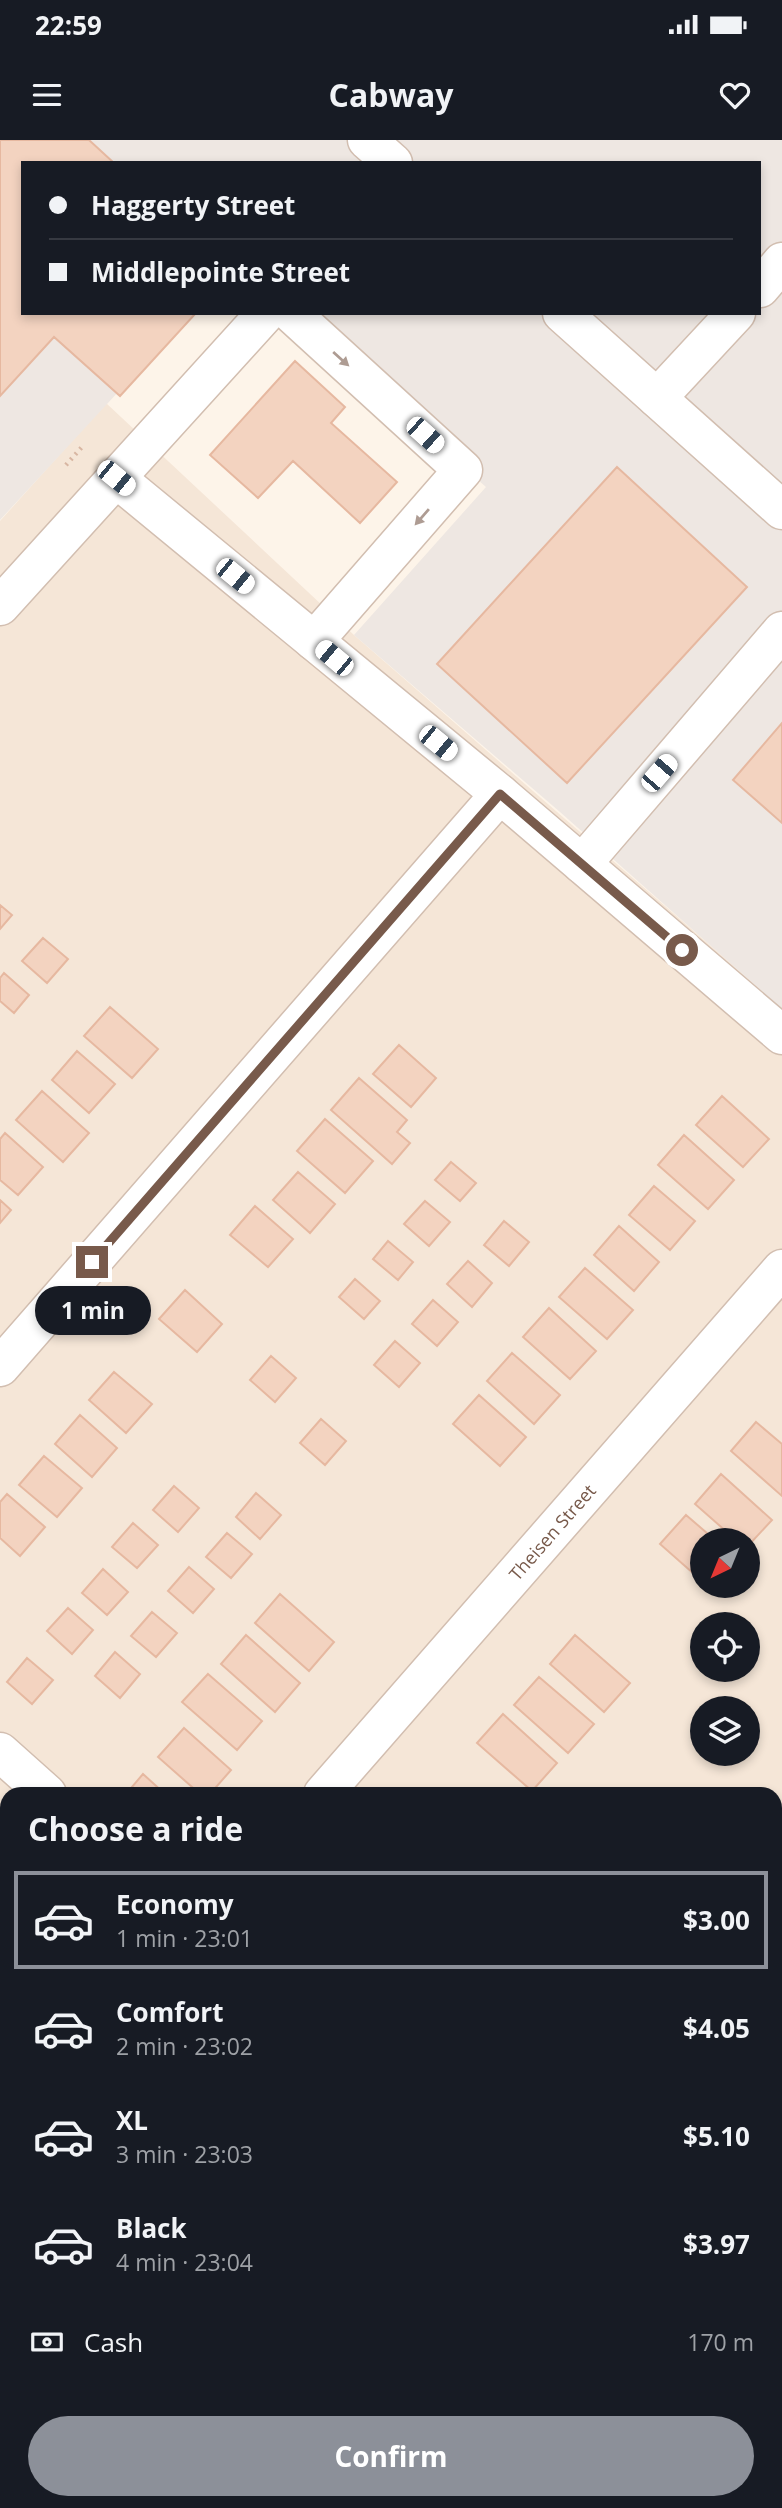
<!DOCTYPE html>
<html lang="en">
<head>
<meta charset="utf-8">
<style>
  body { margin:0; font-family:"Open Sans",sans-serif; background:#242831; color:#f1f3f6; height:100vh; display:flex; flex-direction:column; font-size:26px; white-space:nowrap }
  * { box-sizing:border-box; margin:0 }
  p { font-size:23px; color:#9ea1a6 }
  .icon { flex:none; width:38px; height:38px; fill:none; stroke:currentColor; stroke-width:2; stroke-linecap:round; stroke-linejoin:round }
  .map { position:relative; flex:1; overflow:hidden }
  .panel { position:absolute; left:0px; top:1647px; width:782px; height:723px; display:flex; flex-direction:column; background:#171b24; border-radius:21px 21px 0 0; box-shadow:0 4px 10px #0003 }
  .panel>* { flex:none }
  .top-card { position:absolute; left:21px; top:21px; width:740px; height:154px; border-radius:0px; box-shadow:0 4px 10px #0003; display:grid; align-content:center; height:154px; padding:0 28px; background:#171b24 }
  .needle { width:46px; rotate:223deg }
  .fabs { position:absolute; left:690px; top:1388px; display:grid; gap:14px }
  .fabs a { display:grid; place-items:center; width:70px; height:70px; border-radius:50%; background:#171b24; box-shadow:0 4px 10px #0003; font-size:35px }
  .end { position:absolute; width:32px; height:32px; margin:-16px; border:9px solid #785a4b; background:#fff; box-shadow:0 0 0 4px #fff }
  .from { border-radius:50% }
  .bubble { position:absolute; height:49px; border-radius:24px; background:#171b24; box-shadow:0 4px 10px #0003; font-size:23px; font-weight:700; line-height:49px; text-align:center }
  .car { position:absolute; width:21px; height:42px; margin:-21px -10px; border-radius:9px; box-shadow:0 0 5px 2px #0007; background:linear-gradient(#fff 24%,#345 0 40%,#fff 0 76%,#345 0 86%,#fff 0) }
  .top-card b { display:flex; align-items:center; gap:24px; height:66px; font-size:26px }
  .top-card b+b { border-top:2px solid #363941 }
  .top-card i { width:18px; height:18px; background:#f1f3f6 }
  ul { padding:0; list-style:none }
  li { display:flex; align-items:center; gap:21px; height:98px; margin:0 14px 10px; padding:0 14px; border:4px solid transparent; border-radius:0px }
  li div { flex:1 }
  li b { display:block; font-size:26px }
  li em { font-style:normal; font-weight:700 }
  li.current { border-color:#8c9099 }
  li>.icon { width:63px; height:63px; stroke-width:1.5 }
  h2 { padding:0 28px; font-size:32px; line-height:84px }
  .pay { display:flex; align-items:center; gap:18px; height:77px; padding:0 28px; font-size:26px }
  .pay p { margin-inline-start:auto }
  .cta { display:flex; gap:14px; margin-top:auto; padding:14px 28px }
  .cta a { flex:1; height:80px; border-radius:42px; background:#8c9099; color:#fff; font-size:28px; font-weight:700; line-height:80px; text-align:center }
  .status { display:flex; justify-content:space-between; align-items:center; height:49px; padding:0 35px; background:#171b24; direction:ltr }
  .status svg { height:19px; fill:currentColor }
  header { display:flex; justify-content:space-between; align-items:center; height:91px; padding:0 28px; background:#171b24; font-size:32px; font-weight:700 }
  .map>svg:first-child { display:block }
  .residential { fill:#f5e6d7; fill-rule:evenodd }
  .industrial { fill:#eee7e2 }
  .building { fill:#f3d3c0; stroke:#e6b8a0; stroke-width:2 }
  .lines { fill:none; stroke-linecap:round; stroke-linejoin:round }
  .minor-casing { stroke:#d2beb0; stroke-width:41 }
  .path { stroke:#d8b6a2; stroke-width:4.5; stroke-dasharray:2 5; stroke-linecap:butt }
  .minor { stroke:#fff; stroke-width:38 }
  .oneway { fill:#ae9c93 }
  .route { stroke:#785a4b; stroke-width:9 }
  .labels { text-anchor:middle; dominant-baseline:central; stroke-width:5; stroke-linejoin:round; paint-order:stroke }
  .street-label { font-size:18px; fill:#785a4b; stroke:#fff9f0 }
</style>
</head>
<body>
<div class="status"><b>22:59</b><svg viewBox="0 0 49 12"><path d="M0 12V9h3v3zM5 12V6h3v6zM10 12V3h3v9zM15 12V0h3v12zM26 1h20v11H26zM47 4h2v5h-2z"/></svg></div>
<header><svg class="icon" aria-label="menu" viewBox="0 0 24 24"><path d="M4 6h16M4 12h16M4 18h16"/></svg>Cabway<svg class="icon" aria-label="heart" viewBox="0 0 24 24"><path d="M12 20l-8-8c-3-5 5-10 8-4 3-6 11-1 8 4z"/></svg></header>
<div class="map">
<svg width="782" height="2368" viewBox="0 0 782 2368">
  <rect width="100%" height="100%" fill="#fdf4e9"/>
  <path class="residential" d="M106,263L354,495L782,868V2368H0V381ZM702,1400H747V1446H702ZM702,1484H747V1530H702ZM702,1568H747V1614H702ZM7,1654H775V2362H7Z"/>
  <path class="industrial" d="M0,0H782V869L560,672L354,495L486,347L287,173H760V23H23V173H191L0,380Z"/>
  <path class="building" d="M0,0H89L114,23H23V173H196L120,256L54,197L0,256Z
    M295,221L345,267L331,283L397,342L360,383L293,321L258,358L210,315Z
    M617,327L747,447L567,643L437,524Z
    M782,583V683L733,640Z
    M0,765L12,775L0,789Z
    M43,798L68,819L47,843L22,821Z
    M4,833L29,855L14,873L0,861V838Z
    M110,867L158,909L132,938L84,896Z
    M399,905L436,938L411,967L373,934Z
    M77,911L115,944L89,973L52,940Z
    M359,938L407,980L397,992L410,1003L392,1024L331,970Z
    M42,951L89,993L63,1022L16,980Z
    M722,956L769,999L743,1027L696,985Z
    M325,979L373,1021L345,1053L297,1011Z
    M5,993L43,1027L18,1055L0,1040V999Z
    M684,995L734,1040L708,1069L658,1025Z
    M451,1022L476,1043L460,1061L435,1040Z
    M298,1032L335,1064L310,1093L273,1060Z
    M654,1046L695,1081L670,1110L629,1075Z
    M0,1060L11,1070L0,1083Z
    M425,1061L450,1082L429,1106L404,1084Z
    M255,1066L293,1099L268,1127L230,1095Z
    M504,1081L529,1102L509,1126L484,1105Z
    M619,1086L659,1122L634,1151L594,1115Z
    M388,1101L413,1122L398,1140L373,1119Z
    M468,1121L492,1143L472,1167L447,1144Z
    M585,1128L633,1170L607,1199L559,1157Z
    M355,1139L380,1161L364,1179L339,1157Z
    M185,1150L222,1184L197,1212L159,1179Z
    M433,1160L458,1182L437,1206L412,1184Z
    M549,1168L596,1211L570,1239L523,1197Z
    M395,1201L420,1223L399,1247L374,1225Z
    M512,1213L560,1255L534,1284L487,1241Z
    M271,1216L296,1238L275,1262L250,1240Z
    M114,1232L152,1264L126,1293L89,1260Z
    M479,1255L526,1297L500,1326L453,1284Z
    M80,1275L117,1308L92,1337L55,1304Z
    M321,1279L346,1301L325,1325L300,1303Z
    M756,1282L782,1304V1356L731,1311Z
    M44,1316L82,1348L57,1377L19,1345Z
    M721,1334L772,1380L747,1407V1400H736L695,1364Z
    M174,1346L199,1368L178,1392L153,1370Z
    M256,1353L281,1375L260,1399L236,1377Z
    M7,1354L45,1387L20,1416L0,1398V1362Z
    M686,1375L715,1400H702V1441L660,1404Z
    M133,1383L158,1405L137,1428L112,1407Z
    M227,1393L252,1414L231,1438L206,1417Z
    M189,1427L214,1449L193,1473L168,1451Z
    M103,1429L128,1452L107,1475L82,1453Z
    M280,1454L334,1502L309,1531L255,1483Z
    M68,1468L93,1490L72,1514L47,1491Z
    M152,1472L177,1493L156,1517L131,1496Z
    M246,1495L300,1543L275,1572L221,1524Z
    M575,1495L630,1543L604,1572L550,1524Z
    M115,1512L140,1534L120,1558L95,1536Z
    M27,1518L53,1540L32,1564L7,1542Z
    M208,1534L262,1581L237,1610L182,1562Z
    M539,1537L594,1584L568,1613L514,1565Z
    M503,1574L557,1623L532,1651L477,1603Z
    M184,1588L231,1630L210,1654H200L158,1617Z
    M143,1634L165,1654H126Z
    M7,1781V1819L0,1813V1789Z
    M0,1830L7,1836V1885L3,1889L0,1886Z
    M7,2133V2181L0,2175V2141Z
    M0,2189L7,2195V2240L2,2245L0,2244Z
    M215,2362H278L285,2368H221Z
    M534,2362H597L603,2368H540Z"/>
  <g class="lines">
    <defs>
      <g id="minor">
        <path d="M367,0L393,23"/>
        <path d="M760,148L782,122"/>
        <path d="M291,173L463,330L314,501"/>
        <path d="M562,173L782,370"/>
        <path d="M657,258L736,173"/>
        <path d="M116,338L500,654L782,895"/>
        <path d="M0,466L266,173"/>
        <path d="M582,724L782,491"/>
        <path d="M0,1227L500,654"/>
        <path d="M0,1612L47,1654"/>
        <path id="s1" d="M323,1654L782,1129"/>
        <path d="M775,1948L782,1940"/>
        <path d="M0,2023L7,2015"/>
        <path d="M775,2293L782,2299"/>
        <path d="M407,2368L412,2362"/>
      </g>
    </defs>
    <use href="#minor" class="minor-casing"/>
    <path class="path" d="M66,325L82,307"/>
    <use href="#minor" class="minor"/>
  </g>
  <defs><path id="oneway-solid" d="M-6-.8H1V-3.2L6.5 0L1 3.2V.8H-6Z" transform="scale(1.75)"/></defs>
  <g class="oneway">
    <use href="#oneway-solid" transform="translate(341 219) rotate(42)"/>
    <use href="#oneway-solid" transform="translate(422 377) rotate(131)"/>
  </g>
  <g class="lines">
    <path class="route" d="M92,1122L500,654L682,810"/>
  </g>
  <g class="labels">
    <g class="street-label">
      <text stroke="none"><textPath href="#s1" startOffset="348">Theisen Street</textPath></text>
    </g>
  </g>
</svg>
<div class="fabs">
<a><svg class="needle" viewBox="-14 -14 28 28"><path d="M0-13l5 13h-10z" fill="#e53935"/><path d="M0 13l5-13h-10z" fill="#9ea1a6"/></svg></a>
<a><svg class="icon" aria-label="locate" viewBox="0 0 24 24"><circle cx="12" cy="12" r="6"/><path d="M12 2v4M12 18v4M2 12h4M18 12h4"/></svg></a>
<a><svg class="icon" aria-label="layers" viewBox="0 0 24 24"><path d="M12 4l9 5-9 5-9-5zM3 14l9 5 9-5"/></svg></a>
</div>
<i class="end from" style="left:682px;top:810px"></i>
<i class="end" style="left:92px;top:1122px"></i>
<div class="bubble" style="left:35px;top:1146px;width:116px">1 min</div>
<i class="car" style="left:425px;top:295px;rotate:132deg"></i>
<i class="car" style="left:116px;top:338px;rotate:129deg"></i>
<i class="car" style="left:235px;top:436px;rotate:129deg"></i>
<i class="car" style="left:334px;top:518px;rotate:310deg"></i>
<i class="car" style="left:438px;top:603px;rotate:129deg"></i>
<i class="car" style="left:659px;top:633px;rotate:41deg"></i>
<div class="top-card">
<b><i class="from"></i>Haggerty Street</b>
<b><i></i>Middlepointe Street</b>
</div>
<section class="panel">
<h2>Choose a ride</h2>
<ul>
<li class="current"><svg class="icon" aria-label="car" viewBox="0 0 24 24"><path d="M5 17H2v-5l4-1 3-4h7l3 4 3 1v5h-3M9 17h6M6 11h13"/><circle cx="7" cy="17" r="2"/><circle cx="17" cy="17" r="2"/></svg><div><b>Economy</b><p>1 min · 23:01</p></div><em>$3.00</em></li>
<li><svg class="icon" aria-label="car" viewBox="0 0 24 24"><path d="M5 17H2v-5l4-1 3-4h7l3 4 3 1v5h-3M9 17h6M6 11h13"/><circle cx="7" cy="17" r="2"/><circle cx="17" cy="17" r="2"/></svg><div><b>Comfort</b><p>2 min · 23:02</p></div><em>$4.05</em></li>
<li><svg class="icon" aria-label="car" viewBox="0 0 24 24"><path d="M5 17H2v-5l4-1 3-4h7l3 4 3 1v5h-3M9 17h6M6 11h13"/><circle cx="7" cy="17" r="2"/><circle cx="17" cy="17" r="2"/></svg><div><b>XL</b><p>3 min · 23:03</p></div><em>$5.10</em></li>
<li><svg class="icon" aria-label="car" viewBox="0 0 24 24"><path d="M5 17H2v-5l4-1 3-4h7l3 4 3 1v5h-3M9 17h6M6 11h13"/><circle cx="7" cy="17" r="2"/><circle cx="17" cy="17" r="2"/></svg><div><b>Black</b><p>4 min · 23:04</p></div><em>$3.97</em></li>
</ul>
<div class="pay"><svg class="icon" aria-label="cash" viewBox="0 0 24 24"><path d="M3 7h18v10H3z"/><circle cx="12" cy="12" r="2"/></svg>Cash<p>170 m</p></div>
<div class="cta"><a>Confirm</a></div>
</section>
</div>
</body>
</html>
